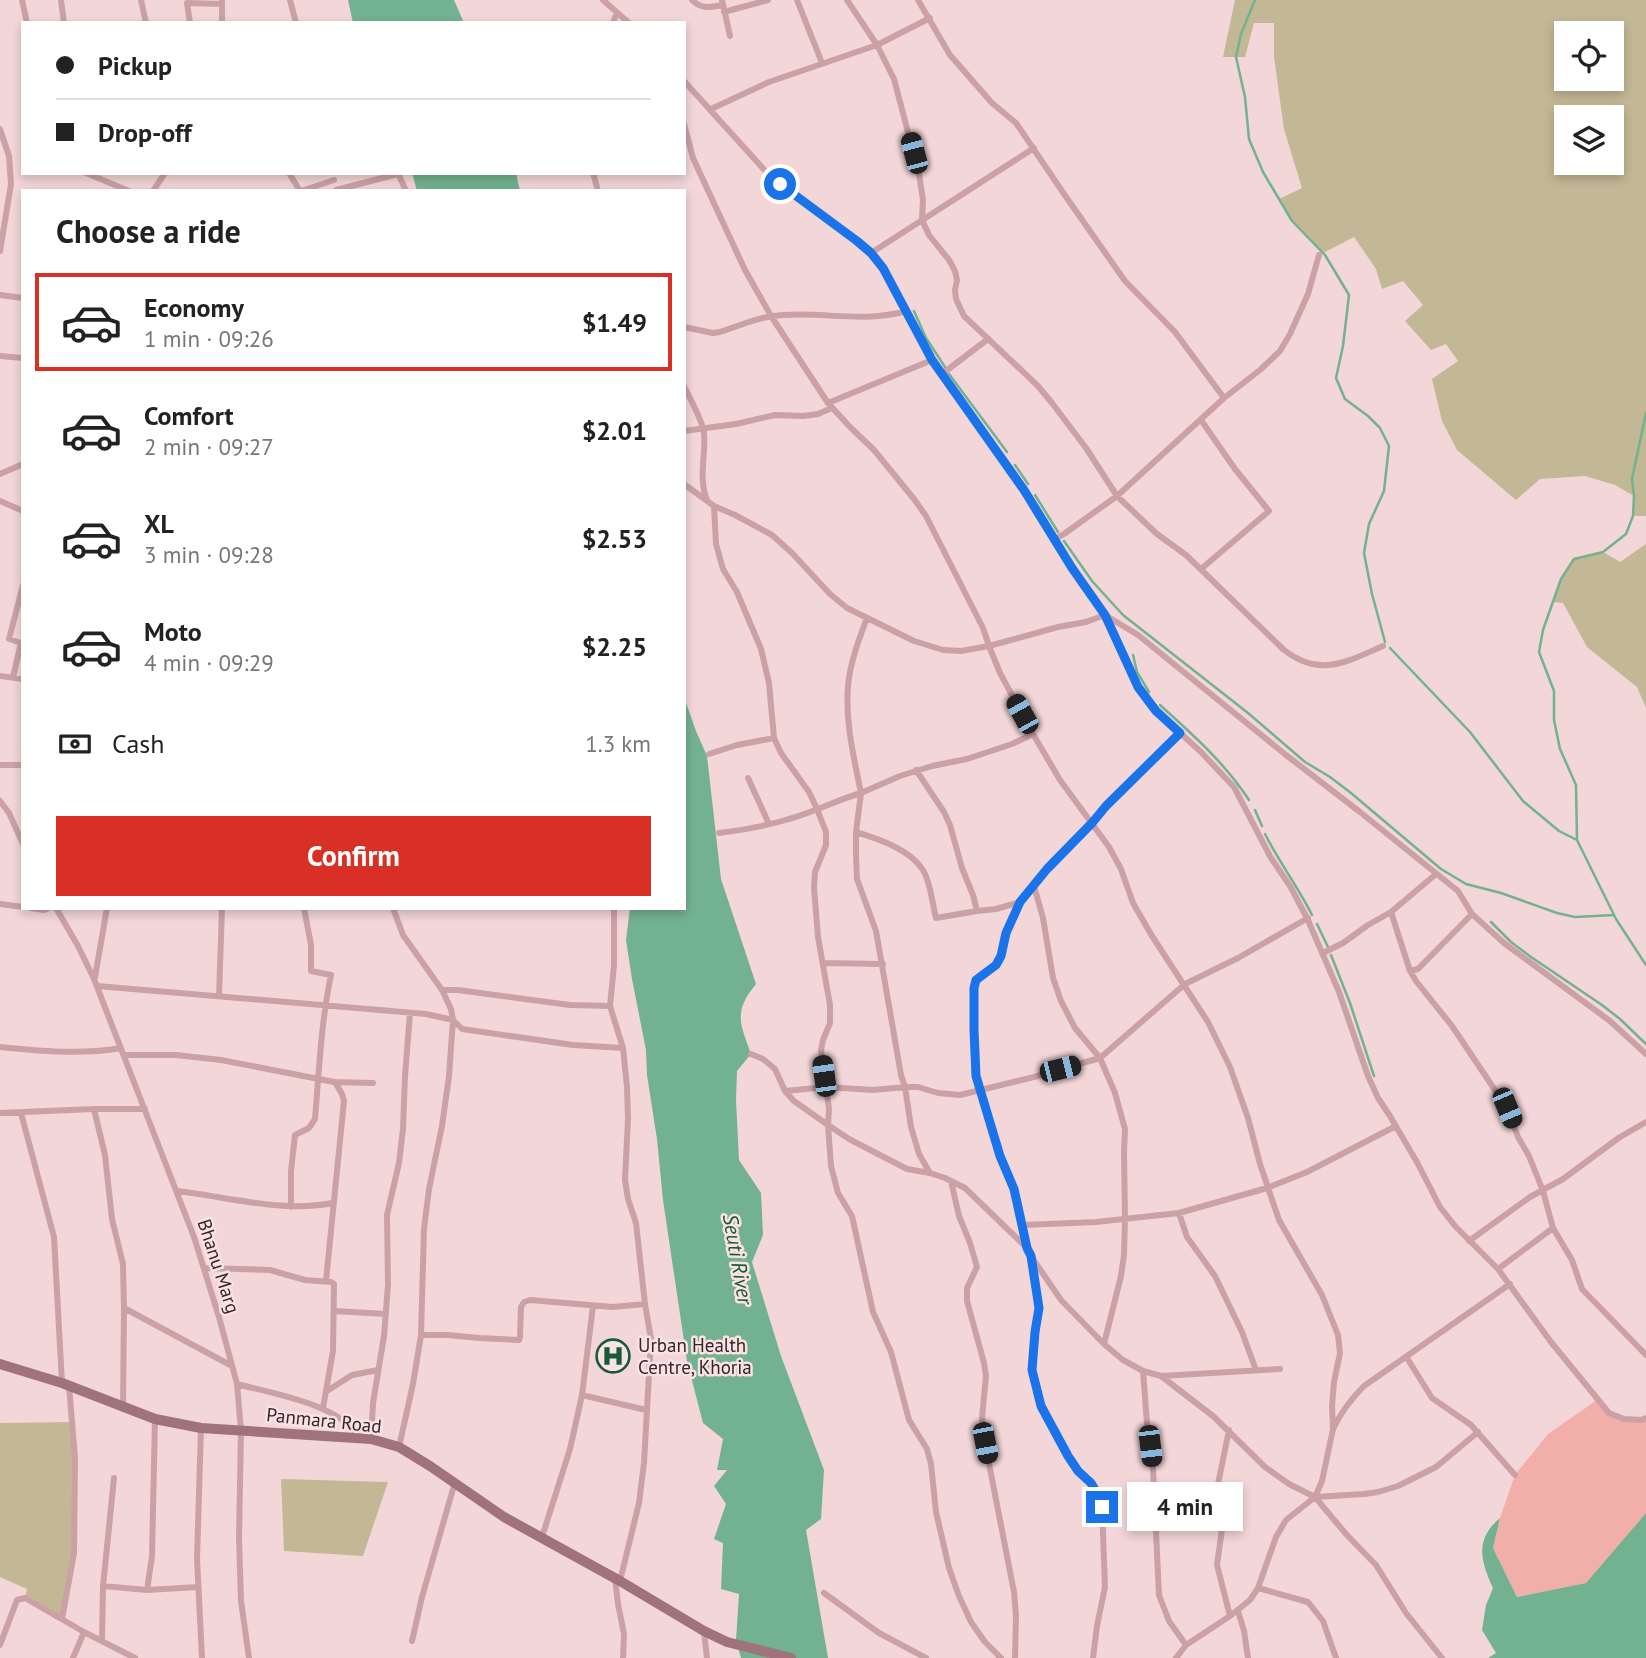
<!DOCTYPE html>
<html lang="en">
<head>
<meta charset="utf-8">
<style>
  body { margin:0; font-family:"PT Sans",sans-serif; background:#f2f2f2; color:#222; height:100vh; display:flex; flex-direction:column; font-size:26px; white-space:nowrap }
  * { box-sizing:border-box; margin:0 }
  p { font-size:23px; color:#767676 }
  .icon { flex:none; width:38px; height:38px; fill:none; stroke:currentColor; stroke-width:2; stroke-linecap:round; stroke-linejoin:round }
  .map { position:relative; flex:1; overflow:hidden }
  .panel { position:absolute; left:21px; top:189px; width:665px; height:721px; display:flex; flex-direction:column; background:#fff; border-radius:0px; box-shadow:0 4px 10px #0003 }
  .panel>* { flex:none }
  .hud { position:absolute; left:21px; top:21px; width:665px; height:154px; border-radius:0px; box-shadow:0 4px 10px #0003; display:grid; align-content:center; height:154px; padding:0 35px; background:#fff }
  .fabs { position:absolute; left:1554px; top:21px; display:grid; gap:14px }
  .fabs a { display:grid; place-items:center; width:70px; height:70px; border-radius:0px; background:#fff; box-shadow:0 4px 10px #0003; font-size:35px }
  .end { position:absolute; width:32px; height:32px; margin:-16px; border:9px solid #1a73e8; background:#fff; box-shadow:0 0 0 4px #fff }
  .from { border-radius:50% }
  .bubble { position:absolute; height:49px; border-radius:0px; background:#fff; box-shadow:0 4px 10px #0003; font-size:23px; font-weight:700; line-height:49px; text-align:center }
  .car { position:absolute; width:21px; height:42px; margin:-21px -10px; border-radius:9px; box-shadow:0 0 5px 2px #0007; background:linear-gradient(#222 24%,#8ab4d8 0 40%,#222 0 76%,#8ab4d8 0 86%,#222 0) }
  .hud b { display:flex; align-items:center; gap:24px; height:66px; font-size:26px }
  .hud b+b { border-top:2px solid #e0e0e0 }
  .hud i { width:18px; height:18px; background:#222 }
  ul { padding:0; list-style:none }
  li { display:flex; align-items:center; gap:21px; height:98px; margin:0 14px 10px; padding:0 21px; border:4px solid transparent; border-radius:0px }
  li div { flex:1 }
  li b { display:block; font-size:26px }
  li em { font-style:normal; font-weight:700 }
  li.active { border-color:#d93025 }
  li>.icon { width:63px; height:63px; stroke-width:1.5 }
  h2 { padding:0 35px; font-size:32px; line-height:84px }
  .pay { display:flex; align-items:center; gap:18px; height:77px; padding:0 35px; font-size:26px }
  .pay p { margin-inline-start:auto }
  .action { display:flex; gap:14px; margin-top:auto; padding:14px 35px }
  .action a { flex:1; height:80px; border-radius:0px; background:#d93025; color:#fff; font-size:28px; font-weight:700; line-height:80px; text-align:center }
  .map>svg:first-child { display:block }
  .green { fill:#c3b895; fill-rule:evenodd }
  .sand { fill:#f2aea8 }
  .water { fill:#73b290 }
  .lines { fill:none; stroke-linecap:round; stroke-linejoin:round }
  .stream { stroke:#73b290; stroke-width:2.5 }
  .street { stroke:#cba1a6; stroke-width:6 }
  .secondary { stroke:#9f727c; stroke-width:10 }
  .route { stroke:#1a73e8; stroke-width:9 }
  .labels { text-anchor:middle; dominant-baseline:central; stroke-width:5; stroke-linejoin:round; paint-order:stroke }
  .street-label { font-size:19px; fill:#352529; stroke:#fae2e3 }
  .poi-label { font-size:19px; fill:#352529; stroke:#fae2e3; text-anchor:start }
  .water-label { font-size:21px; font-style:italic; fill:#175938; stroke:#fae2e3 }
</style>
</head>
<body>
<div class="map">
<svg width="1646" height="1658" viewBox="0 0 1646 1658">
  <rect width="100%" height="100%" fill="#f3d6d7"/>
  <path class="green" d="M1235,0H1646V516H1633L1634,496L1615,485L1585,476L1540,479L1516,500L1457,450L1442,421L1432,379L1458,361L1446,344L1431,350L1405,321L1423,305L1403,281L1382,289L1376,269L1354,237L1323,253L1292,221L1279,199L1302,188L1284,129L1274,57V23H1254L1245,57H1223ZM1612,33V79H1566V33ZM1566,117H1612V163H1566Z
    M1646,544V708L1637,687L1587,647L1563,603L1553,602L1561,579L1574,559L1603,552L1620,562Z
    M73,1422L74,1553L62,1619L25,1598L27,1589L0,1577V1423Z
    M281,1479L388,1482L363,1556L284,1551Z"/>
  <path class="sand" d="M1597,1400C1615,1419 1621,1419 1646,1418V1513L1586,1583L1517,1597L1493,1548L1500,1518L1515,1475L1548,1434Z"/>
  <path class="water" d="M348,0H454L464,23H353Z
    M412,173H516L520,191H417Z
    M684,697L696,731L707,756L721,879L756,984C733,1012 740,1023 751,1054L737,1071L736,1100L739,1160L761,1193L763,1235L752,1262L781,1356L824,1470L821,1519L806,1530L828,1658H741L736,1640L739,1594L721,1589L723,1543L714,1539L726,1504L714,1486L727,1470H717L723,1439L703,1423L687,1361L663,1200L657,1139L647,1075L646,1050L632,979L626,940L630,908H684Z
    M1646,1513V1658H1488L1496,1653L1482,1630L1486,1605L1493,1588C1481,1561 1474,1540 1500,1518L1493,1548L1517,1597L1586,1583Z"/>
  <g class="lines">
    <path class="stream" d="M1255,0L1241,34L1236,57L1245,97L1249,139L1263,172L1292,221L1325,255L1349,295L1343,346L1336,378L1345,399L1368,416L1380,428L1389,446L1384,491L1369,524L1364,553L1372,594L1385,642
      M914,311L926,338L945,367
      M949,374L1007,452
      M1646,413L1632,479L1634,496L1633,516L1626,534L1603,552L1574,559L1561,579L1543,630L1539,652L1554,691V720L1560,749L1576,785L1577,840L1616,919L1646,965
      M1015,465L1028,484
      M1035,495L1058,532
      M1064,541L1092,581L1123,615L1248,713L1305,762L1330,777L1351,793L1441,869L1466,884L1501,893L1557,913L1575,917L1614,915
      M1390,648L1470,732L1523,801L1559,831L1577,840
      M1133,655L1137,672L1149,692
      M1160,705C1193,735 1224,762 1249,800
      M1255,810L1262,826
      M1265,834C1279,862 1298,887 1312,915
      M1491,922L1511,942L1531,957L1602,1005L1620,1019L1646,1044
      M1317,924L1328,947
      M1331,955L1350,1003L1374,1076"/>
    <path class="street" d="M22,0L27,23
      M61,0L64,23
      M141,0L146,23
      M290,0L296,23
      M603,0L629,23
      M692,0C702,10 710,7 723,5
      M722,0L730,36
      M797,0L822,63
      M847,0L877,45L894,79L919,174L923,200L922,220L929,235L949,260L955,271L957,280L955,290L956,299L964,316L1038,386L1052,403L1086,448L1117,496L1157,534L1186,555L1284,650C1320,678 1346,662 1383,646
      M918,0L950,55L992,103L1016,123L1064,194L1125,281L1175,332L1224,398
      M724,12L768,0
      M190,23L187,3L222,4
      M222,23V2
      M613,23L617,12
      M684,81L768,174L857,241L871,253L883,268L932,360L1024,490L1072,568L1105,615L1138,687L1156,711L1201,752L1234,787L1271,858L1290,886L1307,918L1339,992L1368,1076L1378,1098L1390,1116L1418,1164L1440,1207L1455,1226L1498,1269L1551,1342L1609,1413L1624,1419L1641,1420L1646,1418
      M711,109L769,82L877,45L930,18
      M684,124L693,158L705,184L745,270L771,316L828,403L850,427L874,450L914,499L926,516L983,628L989,646L1000,673L1033,734L1060,780L1109,847L1121,869L1133,903L1152,936L1208,1022L1230,1067L1248,1118L1260,1164L1279,1220L1322,1295L1338,1335L1340,1353L1334,1382L1332,1406L1333,1429C1341,1412 1350,1400 1364,1386L1510,1284
      M0,129L9,156L11,184L0,251
      M86,173L129,191
      M289,173L300,191
      M398,173L406,191
      M593,173L598,191
      M336,190L398,174
      M153,191L165,173
      M301,191L334,180
      M871,253L1034,148
      M0,295L23,298
      M684,327L713,333L720,332C741,325 761,316 783,315C827,312 862,323 907,311
      M0,356L23,358
      M942,374L988,339
      M684,386C689,397 703,421 704,433C706,455 698,478 707,500
      M828,403L932,360
      M1201,420L1235,469L1269,511L1201,569
      M684,431L736,424L775,415L803,416L818,414L832,408
      M0,474L23,464
      M684,484L714,506L735,515L772,535L792,553L830,594L847,608L914,641L943,650L961,651L989,646L1058,627L1086,622L1105,615L1138,635L1286,755L1360,812L1458,891L1472,914L1504,943L1610,1021L1646,1054
      M0,501L23,511
      M714,506L716,544L723,569L737,592L761,649L769,683L774,738L781,753L809,792L817,809L826,832V845L815,872L814,888L818,937L830,1005V1023L823,1040L821,1050L829,1109L828,1125L794,1101L785,1091L775,1069L763,1059L751,1054
      M1055,539L1064,534L1117,496L1224,398L1260,370L1280,351L1290,334L1308,294L1319,255
      M867,618C859,639 850,663 848,686C845,722 854,758 861,793L900,776L932,766L967,759L1012,744L1033,734
      M0,676L23,679
      M13,677L21,643L9,639L23,585
      M1180,733C1150,762 1120,791 1093,822C1073,844 1052,863 1034,886L1043,918L1053,978L1061,1001L1075,1028L1100,1058L1115,1093L1125,1129L1124,1152L1125,1219L1124,1255L1121,1276L1104,1344L1123,1360L1143,1371L1161,1376L1213,1416L1265,1467L1289,1484L1315,1497L1346,1534L1376,1565L1406,1613L1442,1658
      M709,754L737,745L774,738
      M0,765H23
      M916,770L944,812L950,825L962,868L973,895L977,911L996,909L1020,902
      M748,778L769,824
      M0,801L9,813L23,844
      M856,832C878,839 910,849 923,870C931,883 932,903 936,918L977,911
      M719,833C743,830 766,826 789,819C814,812 837,800 861,793L856,832V856L857,879L876,931L901,1075L905,1087L873,1090L826,1087L785,1091
      M0,904L23,907
      M31,908L44,910L49,908
      M56,908L78,946L94,979L194,1237L219,1317L237,1384L241,1430L239,1538L241,1601L249,1658
      M393,908L403,935L442,990L451,1009L453,1020L449,1076L442,1126L429,1189L424,1229L421,1335L413,1384L399,1447
      M614,908V965L610,1006L623,1048L627,1087L628,1119L625,1180L628,1199L636,1223L645,1304L651,1339L644,1463L639,1503L620,1581
      M1391,912L1410,971L1416,981L1452,1026L1507,1108L1518,1137L1529,1156L1543,1191L1553,1228L1498,1269
      M1323,953L1343,943L1368,925L1391,912L1436,874
      M823,963L883,964
      M1410,971L1418,969L1472,914
      M95,977L107,908
      M97,986L426,1014L453,1020L462,1029L573,1045L623,1048
      M442,990H458L570,1005L610,1006
      M219,996L222,908
      M0,1047C40,1051 81,1055 121,1048
      M125,1055H176L221,1060L334,1082L373,1083
      M94,1109L105,1155L112,1219L123,1264L124,1308L123,1407
      M0,1113L94,1109H145
      M21,1113L54,1237L62,1383
      M930,1173L945,1178L965,1188L1027,1248L1014,1189L1000,1156L976,1076L974,1030V988L976,980L996,965L1001,956L1006,933L1020,902L1034,886
      M951,1181L959,1216L970,1243L977,1267L967,1288V1301L984,1363L986,1376L982,1418L985,1443L1014,1592L1016,1616L1015,1658
      M177,1191C229,1197 280,1213 333,1203
      M291,1207V1171L295,1135L309,1128L315,1119C319,1071 321,1023 331,975L311,971V945L304,908
      M1179,1213L1187,1237L1215,1276L1242,1332L1256,1370
      M1023,1225L1096,1222L1179,1213L1267,1188L1307,1172L1396,1126
      M1553,1228L1572,1260L1582,1289L1646,1355
      M1469,1241L1530,1197L1563,1179L1620,1137L1646,1122
      M1031,1256L1039,1308L1035,1332L1032,1370L1041,1406L1068,1456L1078,1471L1091,1483L1100,1498L1102,1507L1105,1587L1097,1626L1093,1658
      M1033,1259L1061,1300L1104,1344
      M205,1268L270,1270L305,1280L331,1282L334,1284L333,1351L323,1408
      M326,1281L344,1101L342,1094L335,1082
      M124,1308L232,1366
      M334,1311L386,1314
      M421,1335H448L479,1338L519,1340L520,1337L521,1307L524,1302L530,1300L613,1307L645,1304
      M1407,1358L1432,1398L1471,1425L1515,1475
      M1143,1371L1147,1423L1153,1469L1159,1595L1169,1621L1186,1645L1176,1658
      M1161,1376L1280,1369
      M237,1384C270,1393 344,1405 358,1438
      M327,1391L352,1375L378,1370
      M582,1395L646,1410
      M201,1428L197,1559L202,1658
      M371,1439L373,1403L384,1336L388,1285L387,1215L399,1163L403,1129L405,1076L410,1013
      M1315,1497L1364,1494L1378,1492L1398,1486L1436,1467L1478,1432
      M542,1537L570,1449L582,1395L593,1306
      M615,1578L618,1604L624,1634L623,1658
      M103,1586L147,1590L198,1587
      M1258,1588L1308,1602L1323,1621L1336,1658
      M147,1590L152,1556L155,1419
      M824,1593L879,1633L926,1658
      M1238,1611L1244,1631L1248,1658
      M1230,1616L1250,1600L1258,1588L1276,1537L1286,1520L1315,1497L1322,1481L1333,1429
      M62,1619L74,1553L75,1458L69,1386
      M704,1631L707,1658
      M102,1641L103,1586L114,1478
      M412,1641L422,1597L455,1482
      M0,1645L17,1600L25,1598L84,1632L135,1658
      M1186,1645L1230,1616L1217,1565L1222,1529L1218,1511L1217,1489L1229,1430
      M73,1658L84,1632
      M1001,1658L985,1642L971,1622L959,1596L949,1568L936,1512L931,1464L927,1449L909,1420L891,1352L873,1312L852,1216L838,1193L831,1166L828,1125L849,1139L907,1169L930,1173L919,1154L911,1127L905,1087H918L938,1093L960,1095L1034,1077L1100,1058L1185,984L1238,958L1308,918"/>
    <path class="secondary" d="M0,1364L62,1383L155,1419L201,1428L371,1439L399,1447L430,1466L504,1517L620,1581L704,1631L727,1642L791,1658"/>
  </g>
  <g class="lines">
    <path class="route" d="M780,184L857,241L871,253L883,268L932,360L1024,490L1072,568L1105,615L1138,687L1156,711L1180,733L1106,806L1092,823L1047,869L1020,902L1006,933L1001,956L996,965L976,980L974,988V1030L976,1076L1000,1156L1014,1189L1027,1248L1031,1256L1039,1308L1035,1332L1032,1370L1041,1406L1068,1456L1078,1471L1091,1483L1100,1498L1102,1507"/>
  </g>
  <defs>
    <symbol id="hospital-ring" viewBox="-11 -11 22 22"><circle r="9.5" fill="#fae2e3" stroke="#175938" stroke-width="1.5"/><path d="M-5-5h3v3.5h4V-5h3V5h-3V1.5h-4V5h-3Z" fill="#175938"/></symbol>
  </defs>
  <g fill-rule="evenodd">
    <use href="#hospital-ring" x="594" y="1337" width="38" height="38"/>
  </g>
  <g class="labels">
    <g class="street-label">
      <text transform="translate(219 1266) rotate(72)">Bhanu Marg</text>
      <text transform="translate(324 1420) rotate(6)">Panmara Road</text>
    </g>
    <g class="poi-label">
      <text x="638" y="1345">Urban Health<tspan x="638" dy="22">Centre, Khoria</tspan></text>
    </g>
    <g class="water-label">
      <text transform="translate(738 1259) rotate(80)">Seuti River</text>
    </g>
  </g>
</svg>
<div class="fabs">
<a><svg class="icon" aria-label="locate" viewBox="0 0 24 24"><circle cx="12" cy="12" r="6"/><path d="M12 2v4M12 18v4M2 12h4M18 12h4"/></svg></a>
<a><svg class="icon" aria-label="layers" viewBox="0 0 24 24"><path d="M12 4l9 5-9 5-9-5zM3 14l9 5 9-5"/></svg></a>
</div>
<i class="end from" style="left:780px;top:184px"></i>
<i class="end" style="left:1102px;top:1507px"></i>
<div class="bubble" style="left:1127px;top:1482px;width:116px">4 min</div>
<i class="car" style="left:914px;top:153px;rotate:345deg"></i>
<i class="car" style="left:1022px;top:714px;rotate:331deg"></i>
<i class="car" style="left:1060px;top:1069px;rotate:76deg"></i>
<i class="car" style="left:824px;top:1076px;rotate:352deg"></i>
<i class="car" style="left:1507px;top:1108px;rotate:157deg"></i>
<i class="car" style="left:985px;top:1443px;rotate:169deg"></i>
<i class="car" style="left:1150px;top:1446px;rotate:173deg"></i>
<div class="hud">
<b><i class="from"></i>Pickup</b>
<b><i></i>Drop-off</b>
</div>
<section class="panel">
<h2>Choose a ride</h2>
<ul>
<li class="active"><svg class="icon" aria-label="car" viewBox="0 0 24 24"><path d="M5 17H2v-5l4-1 3-4h7l3 4 3 1v5h-3M9 17h6M6 11h13"/><circle cx="7" cy="17" r="2"/><circle cx="17" cy="17" r="2"/></svg><div><b>Economy</b><p>1 min · 09:26</p></div><em>$1.49</em></li>
<li><svg class="icon" aria-label="car" viewBox="0 0 24 24"><path d="M5 17H2v-5l4-1 3-4h7l3 4 3 1v5h-3M9 17h6M6 11h13"/><circle cx="7" cy="17" r="2"/><circle cx="17" cy="17" r="2"/></svg><div><b>Comfort</b><p>2 min · 09:27</p></div><em>$2.01</em></li>
<li><svg class="icon" aria-label="car" viewBox="0 0 24 24"><path d="M5 17H2v-5l4-1 3-4h7l3 4 3 1v5h-3M9 17h6M6 11h13"/><circle cx="7" cy="17" r="2"/><circle cx="17" cy="17" r="2"/></svg><div><b>XL</b><p>3 min · 09:28</p></div><em>$2.53</em></li>
<li><svg class="icon" aria-label="car" viewBox="0 0 24 24"><path d="M5 17H2v-5l4-1 3-4h7l3 4 3 1v5h-3M9 17h6M6 11h13"/><circle cx="7" cy="17" r="2"/><circle cx="17" cy="17" r="2"/></svg><div><b>Moto</b><p>4 min · 09:29</p></div><em>$2.25</em></li>
</ul>
<div class="pay"><svg class="icon" aria-label="cash" viewBox="0 0 24 24"><path d="M3 7h18v10H3z"/><circle cx="12" cy="12" r="2"/></svg>Cash<p>1.3 km</p></div>
<div class="action"><a>Confirm</a></div>
</section>
</div>
</body>
</html>
